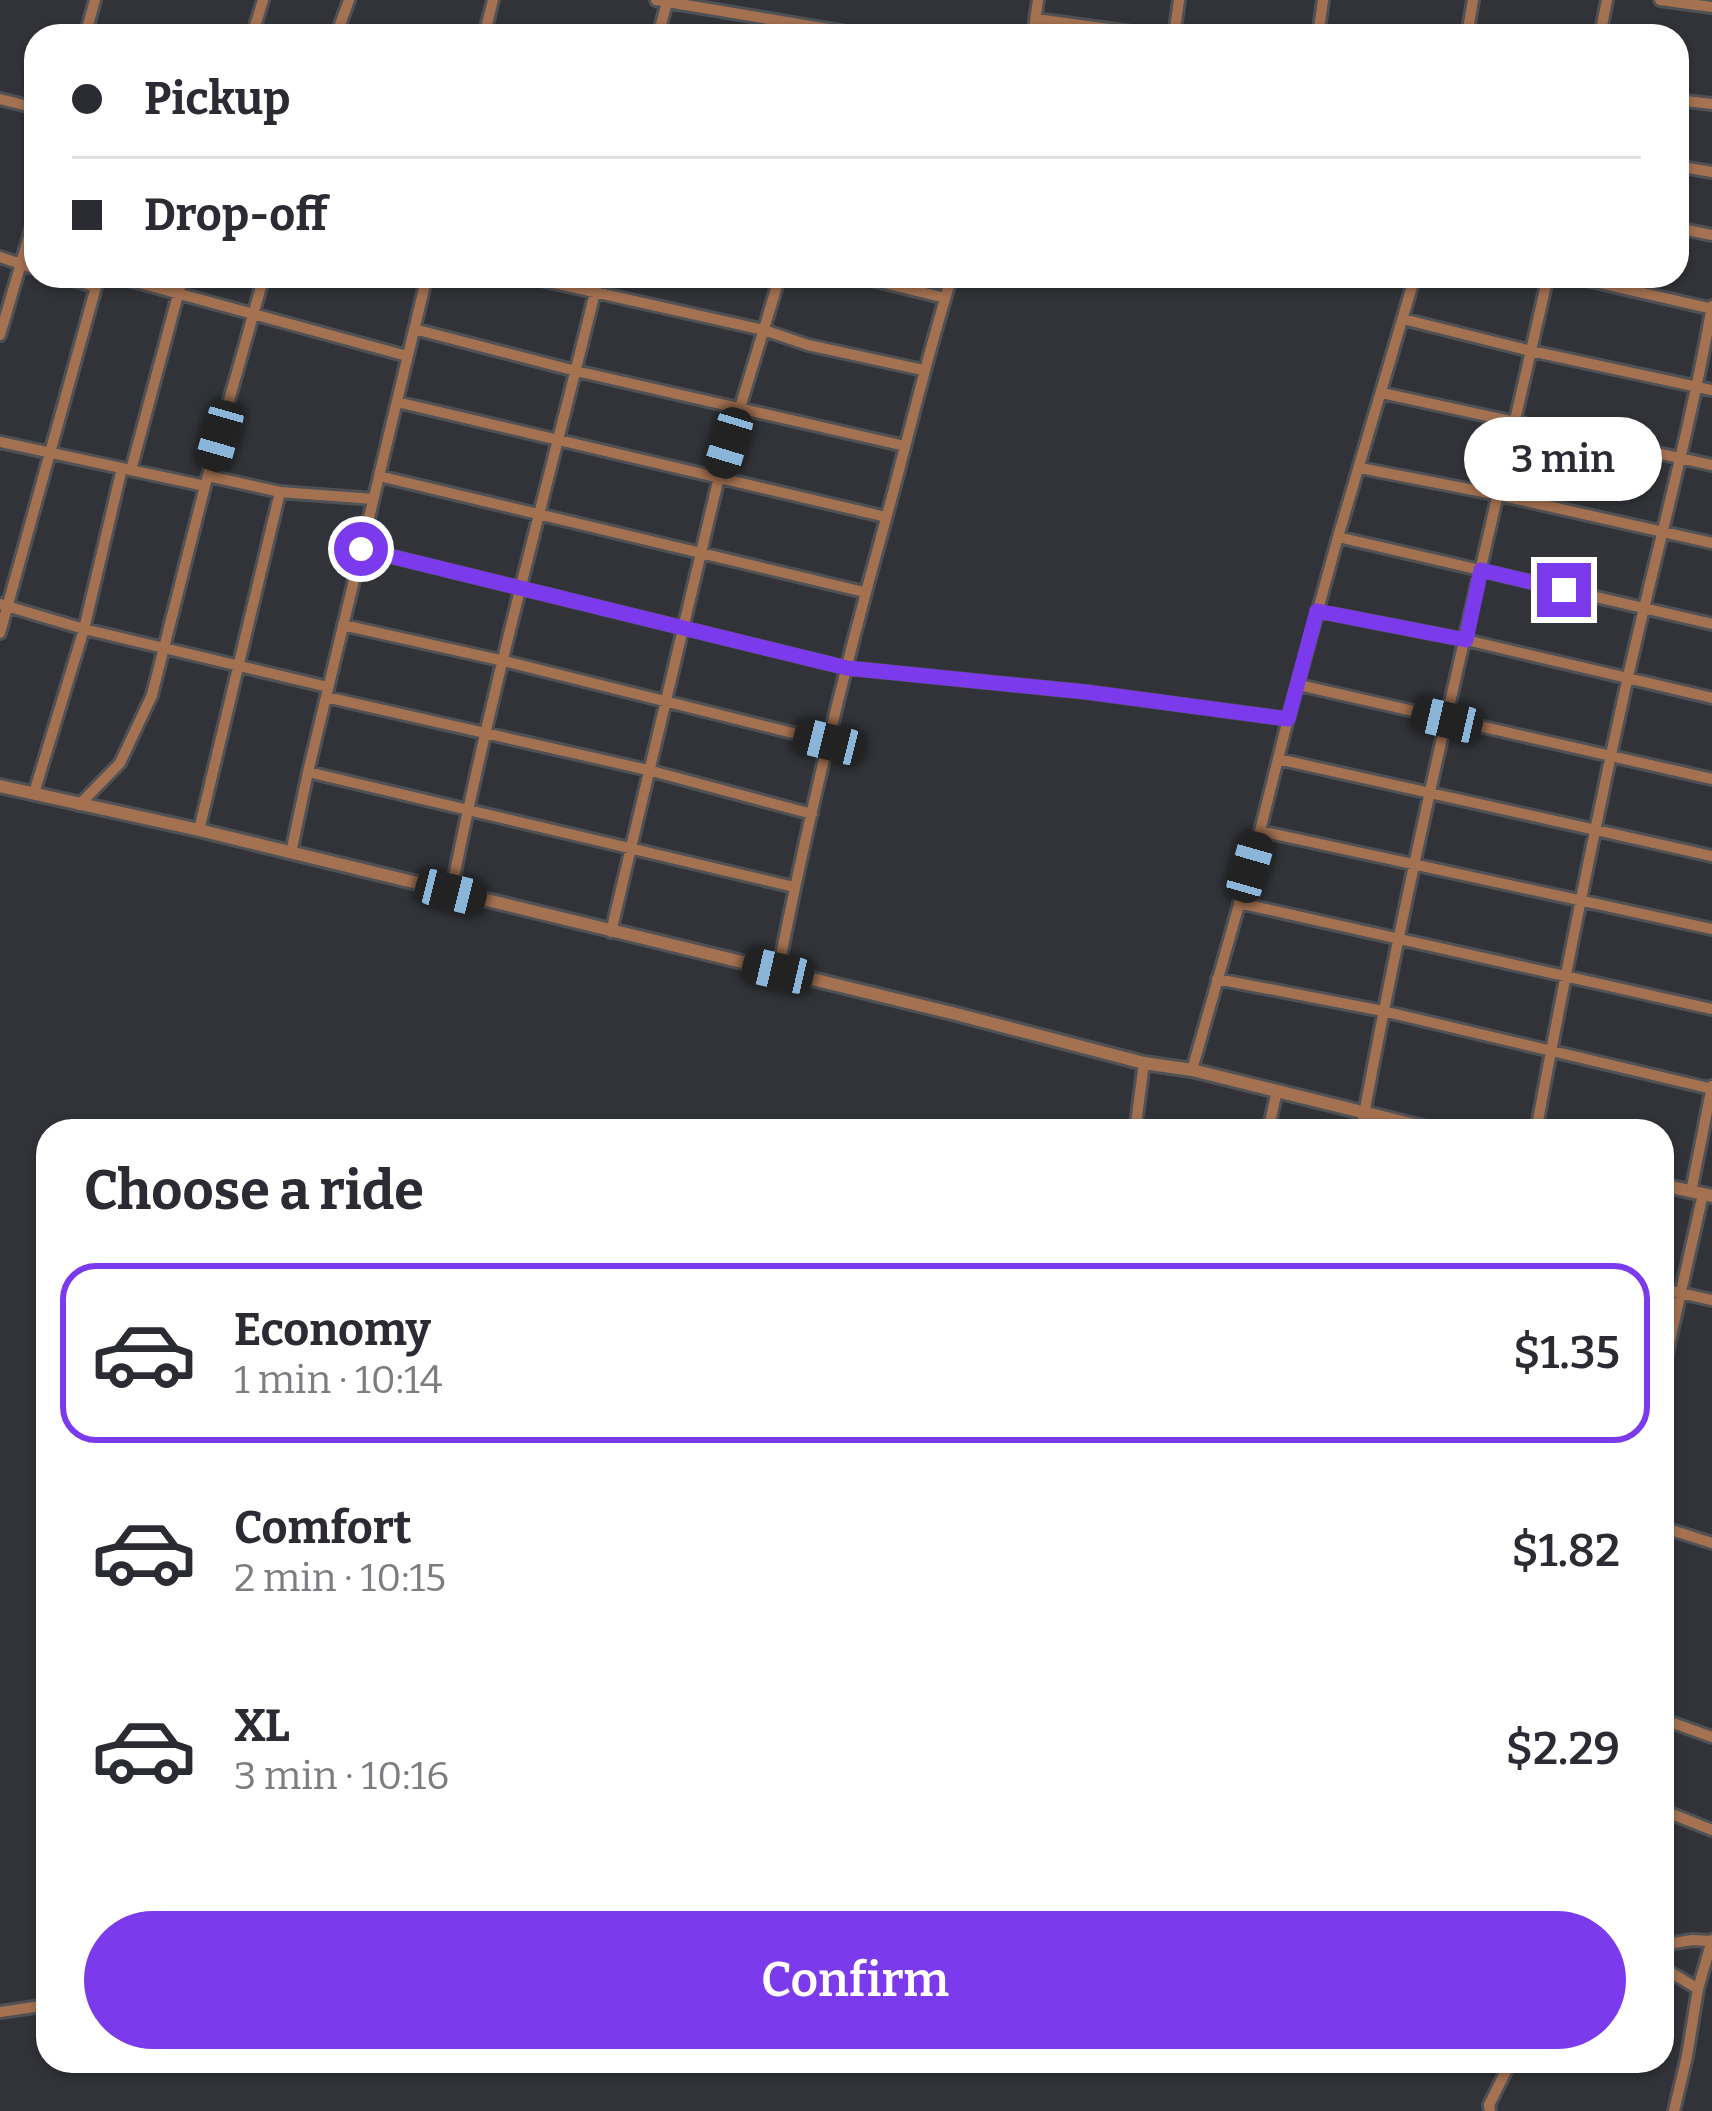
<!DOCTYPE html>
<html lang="en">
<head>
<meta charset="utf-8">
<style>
  body { margin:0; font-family:Bitter,serif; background:#f2f2f3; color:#2b2b33; height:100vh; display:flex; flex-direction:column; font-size:45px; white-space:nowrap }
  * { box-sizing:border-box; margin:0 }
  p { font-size:39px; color:#7c7c81 }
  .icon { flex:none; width:66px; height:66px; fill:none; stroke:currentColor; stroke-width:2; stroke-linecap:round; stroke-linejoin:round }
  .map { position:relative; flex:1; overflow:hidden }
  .details { position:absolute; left:36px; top:1119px; width:1638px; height:954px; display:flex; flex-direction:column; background:#fff; border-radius:36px; box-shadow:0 3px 9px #0004 }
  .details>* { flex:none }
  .top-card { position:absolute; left:24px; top:24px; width:1665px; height:264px; border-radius:36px; box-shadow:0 3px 9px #0004; display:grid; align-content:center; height:264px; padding:0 48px; background:#fff }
  .end { position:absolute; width:54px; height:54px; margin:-27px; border:15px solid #7c3aed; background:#fff; box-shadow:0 0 0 6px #fff }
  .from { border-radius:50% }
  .bubble { position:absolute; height:84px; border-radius:42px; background:#fff; box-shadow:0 3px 9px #0004; font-size:39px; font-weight:600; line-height:84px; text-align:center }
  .car { position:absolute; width:36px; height:72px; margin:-36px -18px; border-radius:15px; box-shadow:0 0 9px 3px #0007; background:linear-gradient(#222 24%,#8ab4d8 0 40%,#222 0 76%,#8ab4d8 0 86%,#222 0) }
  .top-card b { display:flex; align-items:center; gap:42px; height:114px; font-size:45px }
  .top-card b+b { border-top:3px solid #e1e1e2 }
  .top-card i { width:30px; height:30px; background:#2b2b33 }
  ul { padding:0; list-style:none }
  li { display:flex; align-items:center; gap:36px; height:180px; margin:0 24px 18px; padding:0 24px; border:6px solid transparent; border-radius:36px }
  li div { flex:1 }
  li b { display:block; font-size:45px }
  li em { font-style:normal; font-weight:600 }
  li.selected { border-color:#7c3aed }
  li>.icon { width:108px; height:108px; stroke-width:1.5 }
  h2 { padding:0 48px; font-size:54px; line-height:144px }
  .action { display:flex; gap:24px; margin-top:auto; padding:24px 48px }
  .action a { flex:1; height:138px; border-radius:72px; background:#7c3aed; color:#fff; font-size:48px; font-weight:600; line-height:138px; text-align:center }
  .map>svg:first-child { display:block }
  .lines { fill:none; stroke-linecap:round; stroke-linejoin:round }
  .minor-casing { stroke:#4f5155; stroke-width:16 }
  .tertiary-casing { stroke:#4f5155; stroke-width:18 }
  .minor { stroke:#a57251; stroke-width:10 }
  .tertiary { stroke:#a57251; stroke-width:12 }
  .route { stroke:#7c3aed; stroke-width:15 }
</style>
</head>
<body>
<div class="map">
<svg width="1712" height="2111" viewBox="0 0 1712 2111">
  <rect width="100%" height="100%" fill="#313338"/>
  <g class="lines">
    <defs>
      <path id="minor" d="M656,0L870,36
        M1660,0L1712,7
        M1036,19L1160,36
        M85,36L95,0
        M252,36L263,0
        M336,36L349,0
        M484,36L493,0
        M658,36L667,2
        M1033,36L1038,0
        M1174,36L1179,0
        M1318,36L1323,0
        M1467,36L1473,0
        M1600,36L1607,0
        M0,99L36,108
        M1677,100L1712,104
        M1677,166L1712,172
        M1677,228L1712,235
        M0,257L36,269
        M60,276L96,287
        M114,276L407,356
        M523,276L764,330L808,345L923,370
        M856,276L945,298
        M1569,276L1712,309
        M1403,319L1531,351L1712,390
        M414,329L576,371L905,446
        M0,335L36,212
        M1382,393L1712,465
        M397,402L886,517
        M0,442L205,486
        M1360,468L1499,495L1712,543
        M131,470L183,276
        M208,476L280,492L373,499
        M379,476L864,592
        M1338,537L1712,624
        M361,549L847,668L1086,692L1288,719
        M0,604L84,629L328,687
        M1317,611L1466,640L1712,698
        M343,625L504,661L829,742
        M0,633L99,276
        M1299,685L1712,779
        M326,697L648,770L812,814
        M1278,759L1712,856
        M308,772L794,887
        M34,793L84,629L122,468
        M79,805L120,763L152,695L205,486L264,276
        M199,830L280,492
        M1260,831L1712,929
        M291,853L308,772L427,276
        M451,892C492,685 549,481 599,276
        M1239,903L1712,1009
        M611,932L719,477L780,276
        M778,971C808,818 845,666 887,515C909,435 927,355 952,276
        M1217,979L1383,1011L1712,1089
        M1192,1070L1260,831L1288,719L1338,537L1415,276
        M1135,1131L1144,1063
        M1268,1131L1277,1091
        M1361,1131C1413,844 1484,560 1548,276
        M1536,1131C1564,981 1594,831 1627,681C1655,556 1690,432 1712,306
        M1691,1192L1712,1086
        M1662,1289L1712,1300
        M1662,1376L1703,1194
        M1662,1527L1712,1543
        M1662,1719L1712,1737
        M1662,1810L1712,1830
        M1662,1945L1692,1940L1712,1941
        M1662,1967L1698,1989
        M0,2012L48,2005
        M1490,2111L1489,2105L1511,2061
        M1674,2111L1687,2056L1698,1989L1712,1940"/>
      <path id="tertiary" d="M0,786L199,830L952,1013L1144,1063L1192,1070L1439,1131
        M1662,1185L1712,1196"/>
    </defs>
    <use href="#minor" class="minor-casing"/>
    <use href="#tertiary" class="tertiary-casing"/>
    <use href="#minor" class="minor"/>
    <use href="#tertiary" class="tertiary"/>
  </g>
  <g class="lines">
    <path class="route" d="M361,549L847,668L1086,692L1288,719L1317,611L1466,640L1481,570L1564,590"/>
  </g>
</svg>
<i class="end from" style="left:361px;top:549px"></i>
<i class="end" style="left:1564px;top:590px"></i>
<div class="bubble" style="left:1464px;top:417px;width:198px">3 min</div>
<i class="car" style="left:220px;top:436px;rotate:196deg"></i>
<i class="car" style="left:729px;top:443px;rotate:197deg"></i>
<i class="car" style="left:1447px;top:720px;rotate:283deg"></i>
<i class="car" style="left:829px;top:742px;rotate:284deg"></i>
<i class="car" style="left:1250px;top:867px;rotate:16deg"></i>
<i class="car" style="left:451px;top:892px;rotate:104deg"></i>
<i class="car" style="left:778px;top:971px;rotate:283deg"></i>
<div class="top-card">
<b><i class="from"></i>Pickup</b>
<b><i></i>Drop-off</b>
</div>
<section class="details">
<h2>Choose a ride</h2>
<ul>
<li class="selected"><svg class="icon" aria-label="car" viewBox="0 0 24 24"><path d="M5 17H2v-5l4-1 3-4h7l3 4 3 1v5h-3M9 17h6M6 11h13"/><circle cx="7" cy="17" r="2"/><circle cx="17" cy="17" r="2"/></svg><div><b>Economy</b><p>1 min · 10:14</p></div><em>$1.35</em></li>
<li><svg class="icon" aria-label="car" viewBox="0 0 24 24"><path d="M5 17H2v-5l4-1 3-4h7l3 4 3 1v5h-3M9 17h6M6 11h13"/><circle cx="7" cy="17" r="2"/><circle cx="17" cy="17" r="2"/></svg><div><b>Comfort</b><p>2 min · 10:15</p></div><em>$1.82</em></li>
<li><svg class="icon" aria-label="car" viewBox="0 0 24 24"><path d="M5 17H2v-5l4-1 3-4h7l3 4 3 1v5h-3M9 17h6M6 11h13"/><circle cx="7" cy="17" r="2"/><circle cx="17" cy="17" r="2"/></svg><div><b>XL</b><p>3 min · 10:16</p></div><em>$2.29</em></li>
</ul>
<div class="action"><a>Confirm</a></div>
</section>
</div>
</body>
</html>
